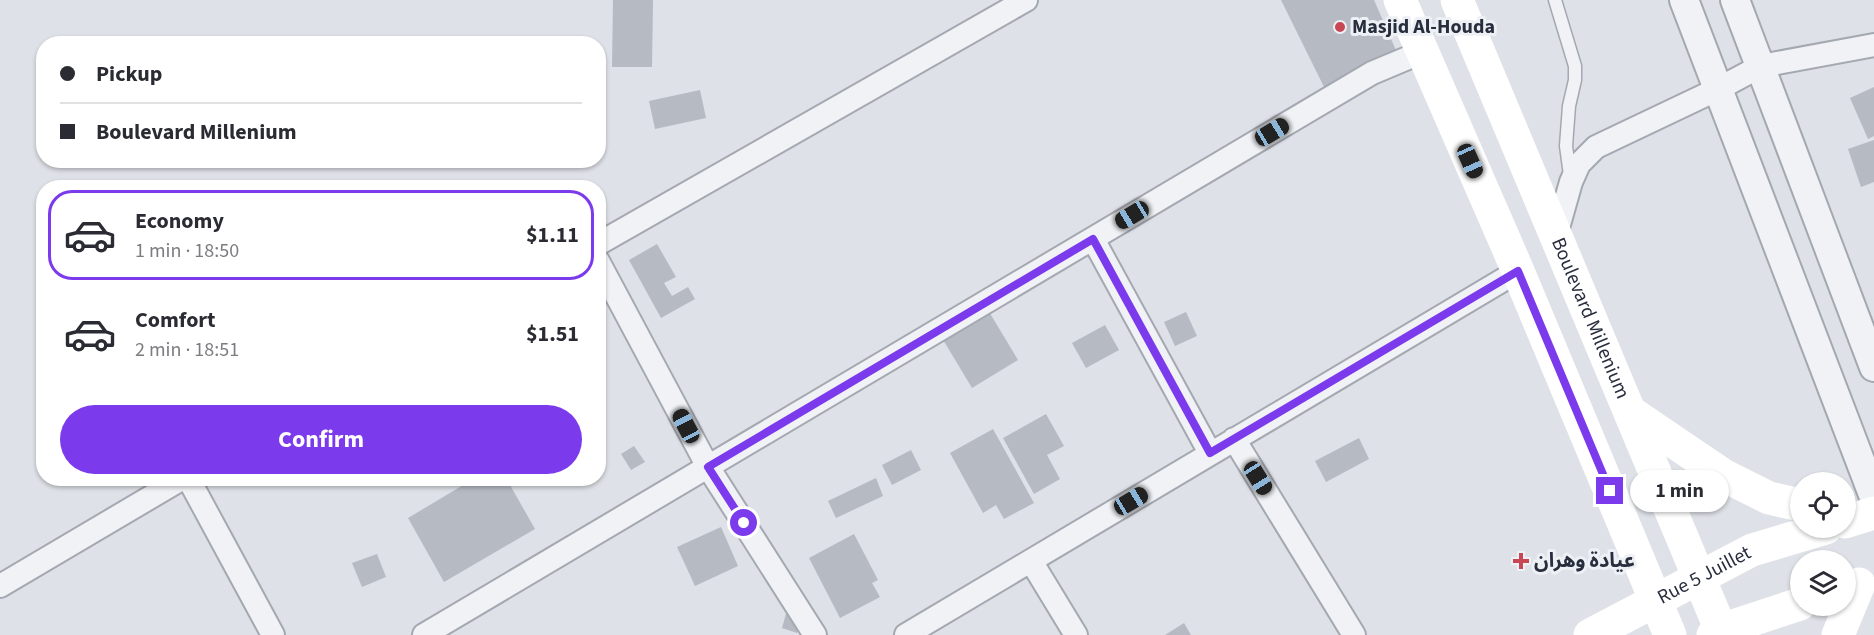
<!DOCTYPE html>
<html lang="en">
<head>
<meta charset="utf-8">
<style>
  body { margin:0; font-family:"Source Sans 3","Noto Sans Arabic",sans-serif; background:#f7f7f7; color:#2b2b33; height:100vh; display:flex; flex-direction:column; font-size:22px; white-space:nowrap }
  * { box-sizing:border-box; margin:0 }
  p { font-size:20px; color:#7c7c81 }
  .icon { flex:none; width:33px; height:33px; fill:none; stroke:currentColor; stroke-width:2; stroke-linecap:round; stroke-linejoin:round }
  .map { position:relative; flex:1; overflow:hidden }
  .details { position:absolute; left:36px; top:180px; width:570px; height:306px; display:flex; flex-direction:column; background:#fff; border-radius:24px; box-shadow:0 2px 4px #0004 }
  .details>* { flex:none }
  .guide { position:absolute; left:36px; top:36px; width:570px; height:132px; border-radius:24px; box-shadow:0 2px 4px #0004; display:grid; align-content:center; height:132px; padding:0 24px; background:#fff }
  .buttons { position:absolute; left:1790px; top:472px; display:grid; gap:12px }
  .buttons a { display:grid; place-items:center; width:66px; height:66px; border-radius:50%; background:#fff; box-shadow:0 2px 4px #0004; font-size:30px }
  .end { position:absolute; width:27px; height:27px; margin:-14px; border:8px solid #7c3aed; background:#fff; box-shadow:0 0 0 3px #fff }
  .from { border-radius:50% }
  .bubble { position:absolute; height:42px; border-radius:21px; background:#fff; box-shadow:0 2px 4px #0004; font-size:20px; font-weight:700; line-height:42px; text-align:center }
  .car { position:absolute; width:18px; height:36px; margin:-18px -9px; border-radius:8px; box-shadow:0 0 4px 2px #0007; background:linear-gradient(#222 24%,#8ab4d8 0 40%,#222 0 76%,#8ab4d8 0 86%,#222 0) }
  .guide b { display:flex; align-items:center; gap:21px; height:57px; font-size:22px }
  .guide b+b { border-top:2px solid #e1e1e2 }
  .guide i { width:15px; height:15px; background:#2b2b33 }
  ul { padding:10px 0 0; list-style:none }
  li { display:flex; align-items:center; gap:18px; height:90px; margin:0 12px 9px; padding:0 12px; border:3px solid transparent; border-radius:24px }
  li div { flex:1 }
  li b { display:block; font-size:22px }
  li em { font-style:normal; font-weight:700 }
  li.selected { border-color:#7c3aed }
  li>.icon { width:54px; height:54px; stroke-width:1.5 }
  .action { display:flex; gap:12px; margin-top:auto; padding:12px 24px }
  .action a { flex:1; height:69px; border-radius:36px; background:#7c3aed; color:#fff; font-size:24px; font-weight:700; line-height:69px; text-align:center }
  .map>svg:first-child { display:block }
  .building { fill:#b5bac3 }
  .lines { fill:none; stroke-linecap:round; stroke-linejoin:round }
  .service-casing { stroke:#a4a8b1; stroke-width:15 }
  .minor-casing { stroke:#a4a8b1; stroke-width:26 }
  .tertiary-casing { stroke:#a4a8b1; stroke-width:32 }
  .service { stroke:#f0f2f5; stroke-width:12 }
  .minor { stroke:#f0f2f5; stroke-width:22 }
  .tertiary { stroke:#f0f2f5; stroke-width:28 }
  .secondary { stroke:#fff; stroke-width:33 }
  .route { stroke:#7c3aed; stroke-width:8 }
  .poi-dot { fill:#c74754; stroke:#edf0f4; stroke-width:2 }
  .labels { text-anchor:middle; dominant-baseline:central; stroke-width:6; stroke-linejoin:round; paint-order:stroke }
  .poi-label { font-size:20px; font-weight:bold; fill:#282e3d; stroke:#edf0f4; text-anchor:start }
  .street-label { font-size:20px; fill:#282e3d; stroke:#edf0f4 }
</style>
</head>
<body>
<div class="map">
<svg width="1874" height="635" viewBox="0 0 1874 635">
  <rect width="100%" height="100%" fill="#dee1e7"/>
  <path class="building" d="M613,0H653L652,67H612Z
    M1281,0H1374L1398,55L1325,89Z
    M1874,87V136L1868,139L1850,98Z
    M700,90L706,118L655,129L649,101Z
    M1874,140V182L1861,187L1848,149Z
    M657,244L676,277L664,283L672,296L688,287L695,299L661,318L629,260Z
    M985,305L1018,360L972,388L939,333Z
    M1186,312L1197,336L1175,346L1164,322Z
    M1105,325L1119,350L1086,368L1072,343Z
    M1046,414L1064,446L1047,455L1060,479L1034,494L1003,438Z
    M993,429L1034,503L1004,519L996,505L983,513L950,453Z
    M1359,438L1369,459L1326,482L1315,461Z
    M634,446L645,462L631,470L621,454Z
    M911,450L921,470L892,485L882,465Z
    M475,478H506L535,529L444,582L408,518Z
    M876,478L883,496L836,518L828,501Z
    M721,527L738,566L695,586L677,547Z
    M854,534L878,580L872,583L880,597L840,618L809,558Z
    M377,554L386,577L362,587L352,563Z
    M787,610L803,615L797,633L782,628Z
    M1184,623L1191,635H1165Z"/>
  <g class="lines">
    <defs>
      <path id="service" d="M1555,0L1575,66V80L1569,106L1566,146L1570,175"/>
      <path id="minor" d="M1556,235L1571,182L1579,164L1596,147L1718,89L1761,66L1874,45
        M1093,239L1210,453
        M598,244L1026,0
        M598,261L708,467L815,635
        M1234,439L1354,635
        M188,478L273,635
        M1031,561L1076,635
        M0,586L183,478
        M424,635L1372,73L1422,52
        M906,635L1518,271"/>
      <path id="tertiary" d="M1684,0L1874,497
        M1735,0L1874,367"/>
    </defs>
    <use href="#service" class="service-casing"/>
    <use href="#minor" class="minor-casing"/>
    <use href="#tertiary" class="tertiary-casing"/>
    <use href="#service" class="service"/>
    <use href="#minor" class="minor"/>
    <use href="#tertiary" class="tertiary"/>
    <g class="secondary">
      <path d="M1400,0L1518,271L1670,635"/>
      <path id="s1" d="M1457,0L1723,635"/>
      <path d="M1630,412L1723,475L1769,498L1800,505"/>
      <path d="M1845,522L1874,513"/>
      <path id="s2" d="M1590,635L1752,550L1826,528"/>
      <path d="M1713,635L1721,630L1800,604"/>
      <path d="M1838,635L1859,584"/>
    </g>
  </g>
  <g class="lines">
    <path class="route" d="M744,523L708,467L1093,239L1210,453L1518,271L1610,491"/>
  </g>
  <g class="poi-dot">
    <circle cx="1340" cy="27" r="6"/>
    <path d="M1518 552h6v6h6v6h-6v6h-6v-6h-6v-6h6z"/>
  </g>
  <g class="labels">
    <g class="poi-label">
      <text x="1352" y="27">Masjid Al-Houda</text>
      <text x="1534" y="561">عيادة وهران</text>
    </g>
    <g class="street-label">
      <text stroke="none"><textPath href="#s1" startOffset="345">Boulevard Millenium</textPath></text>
      <text stroke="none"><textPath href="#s2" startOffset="129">Rue 5 Juillet</textPath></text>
    </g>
  </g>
</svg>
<div class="buttons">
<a><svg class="icon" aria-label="locate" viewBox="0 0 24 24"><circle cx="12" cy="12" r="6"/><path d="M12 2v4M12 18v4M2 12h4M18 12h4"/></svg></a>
<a><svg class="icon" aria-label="layers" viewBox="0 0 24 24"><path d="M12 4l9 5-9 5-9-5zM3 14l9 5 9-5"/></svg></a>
</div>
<i class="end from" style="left:744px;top:523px"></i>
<i class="end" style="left:1610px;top:491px"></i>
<div class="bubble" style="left:1630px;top:470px;width:99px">1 min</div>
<i class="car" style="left:1272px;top:132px;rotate:59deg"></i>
<i class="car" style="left:1470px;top:161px;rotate:156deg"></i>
<i class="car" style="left:1132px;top:215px;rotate:239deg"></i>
<i class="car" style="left:686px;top:426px;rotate:332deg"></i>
<i class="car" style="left:1258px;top:478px;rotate:148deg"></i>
<i class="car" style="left:1131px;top:501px;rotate:59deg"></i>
<div class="guide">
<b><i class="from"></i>Pickup</b>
<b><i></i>Boulevard Millenium</b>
</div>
<section class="details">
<ul>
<li class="selected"><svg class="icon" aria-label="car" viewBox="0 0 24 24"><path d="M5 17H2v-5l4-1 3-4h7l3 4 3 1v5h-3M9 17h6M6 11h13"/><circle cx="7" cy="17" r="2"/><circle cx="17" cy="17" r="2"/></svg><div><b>Economy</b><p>1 min · 18:50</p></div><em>$1.11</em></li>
<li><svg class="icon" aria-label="car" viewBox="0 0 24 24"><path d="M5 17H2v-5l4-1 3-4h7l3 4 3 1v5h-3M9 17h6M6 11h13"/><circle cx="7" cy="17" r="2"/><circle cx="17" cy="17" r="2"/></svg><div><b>Comfort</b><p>2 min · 18:51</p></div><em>$1.51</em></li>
</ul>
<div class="action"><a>Confirm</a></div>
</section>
</div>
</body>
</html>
